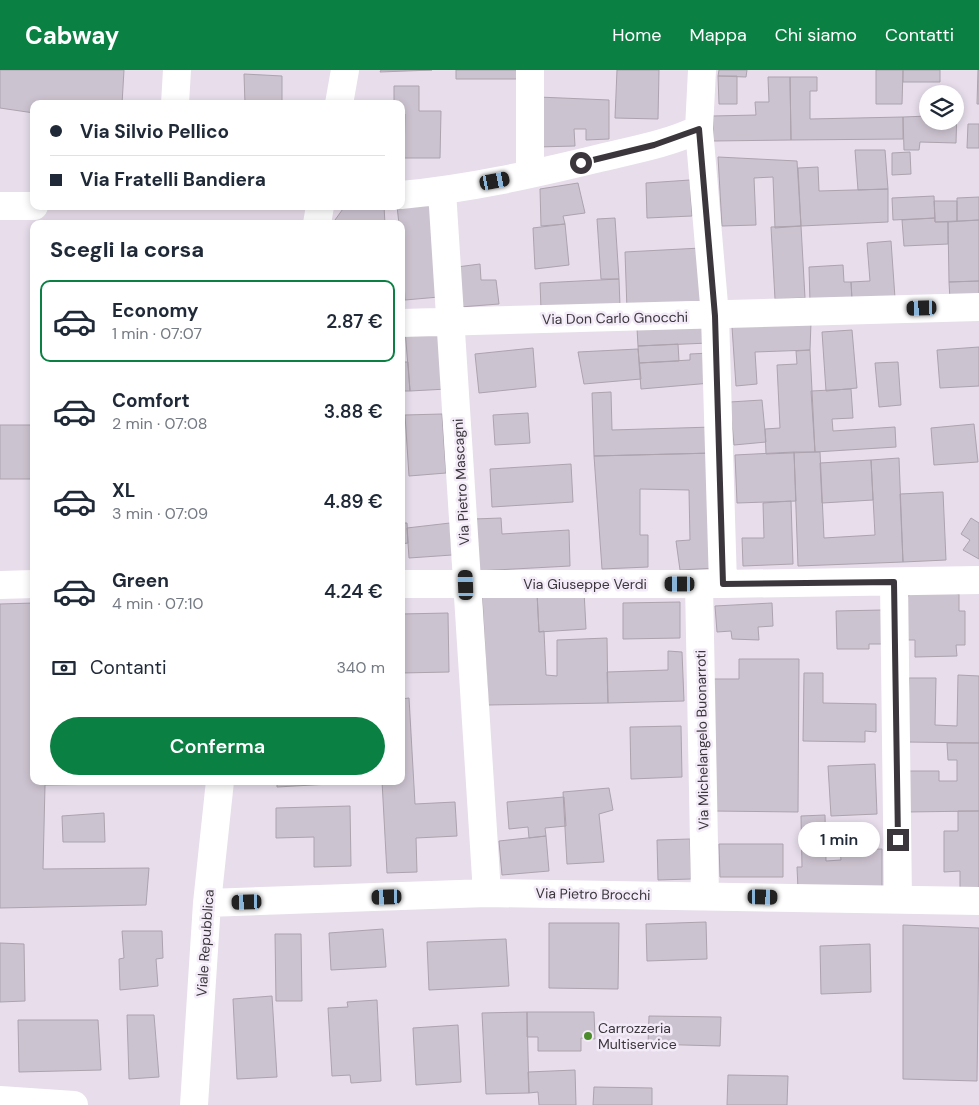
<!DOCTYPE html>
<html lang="it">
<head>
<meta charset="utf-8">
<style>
  body { margin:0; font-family:"DM Sans",sans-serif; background:#f2f2f3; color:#1f2937; height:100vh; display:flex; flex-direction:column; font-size:19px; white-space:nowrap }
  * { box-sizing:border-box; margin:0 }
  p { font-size:16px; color:#747a83 }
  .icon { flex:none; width:28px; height:28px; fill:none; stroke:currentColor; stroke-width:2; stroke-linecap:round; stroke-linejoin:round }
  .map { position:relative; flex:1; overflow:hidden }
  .drawer { position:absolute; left:30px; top:150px; width:375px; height:565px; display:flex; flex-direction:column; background:#fff; border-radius:10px; box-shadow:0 2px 8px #0003 }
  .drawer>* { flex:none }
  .banner { position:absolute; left:30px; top:30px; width:375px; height:110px; border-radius:10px; box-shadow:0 2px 8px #0003; display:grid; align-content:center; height:110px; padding:0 20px; background:#fff }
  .fabs { position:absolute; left:919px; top:15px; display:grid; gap:10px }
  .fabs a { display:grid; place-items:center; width:45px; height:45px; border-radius:50%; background:#fff; box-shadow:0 2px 8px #0003; font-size:25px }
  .end { position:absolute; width:22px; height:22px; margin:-11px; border:6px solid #3a363b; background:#fff; box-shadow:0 0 0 2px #fff }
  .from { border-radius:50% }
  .bubble { position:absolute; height:35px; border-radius:18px; background:#fff; box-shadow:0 2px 8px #0003; font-size:16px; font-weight:600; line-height:35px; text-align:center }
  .car { position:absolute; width:15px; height:30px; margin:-15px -8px; border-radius:6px; box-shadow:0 0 4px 1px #0007; background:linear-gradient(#222 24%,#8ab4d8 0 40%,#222 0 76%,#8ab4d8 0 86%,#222 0) }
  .banner b { display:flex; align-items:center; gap:18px; height:48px; font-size:19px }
  .banner b+b { border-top:1px solid #e0e1e3 }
  .banner i { width:12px; height:12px; background:#1f2937 }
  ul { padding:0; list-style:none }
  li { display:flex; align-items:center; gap:15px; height:82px; margin:0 10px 8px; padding:0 10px; border:2px solid transparent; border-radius:10px }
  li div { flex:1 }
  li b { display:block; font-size:19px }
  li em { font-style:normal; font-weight:600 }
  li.selected { border-color:#0b8043 }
  li>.icon { width:45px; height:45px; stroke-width:1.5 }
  h2 { padding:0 20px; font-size:22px; line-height:60px }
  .pay { display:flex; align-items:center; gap:12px; height:55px; padding:0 20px; font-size:19px }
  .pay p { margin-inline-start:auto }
  .button { display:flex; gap:10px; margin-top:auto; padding:10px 20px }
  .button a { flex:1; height:58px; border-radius:30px; background:#0b8043; color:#fff; font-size:20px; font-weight:600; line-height:58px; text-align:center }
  header { display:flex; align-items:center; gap:30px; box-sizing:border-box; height:70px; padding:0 25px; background:#0b8043; color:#fff }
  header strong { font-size:24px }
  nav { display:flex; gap:28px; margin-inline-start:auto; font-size:18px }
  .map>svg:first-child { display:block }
  .building { fill:#ccc3d0; stroke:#aca3af }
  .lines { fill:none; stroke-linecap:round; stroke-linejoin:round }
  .minor { stroke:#fff; stroke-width:28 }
  .route { stroke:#3a363b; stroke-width:6 }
  .poi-dot { fill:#4b8b2c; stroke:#f4ebf8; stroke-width:2 }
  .labels { text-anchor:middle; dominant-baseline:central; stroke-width:5; stroke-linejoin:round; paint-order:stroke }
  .street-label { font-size:14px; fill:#3a363b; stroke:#f4ebf8 }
  .poi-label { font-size:14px; fill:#3a363b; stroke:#f4ebf8; text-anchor:start }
</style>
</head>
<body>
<header>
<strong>Cabway</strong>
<nav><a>Home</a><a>Mappa</a><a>Chi siamo</a><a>Contatti</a></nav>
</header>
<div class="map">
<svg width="979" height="1035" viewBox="0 0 979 1035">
  <rect width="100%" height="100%" fill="#e7ddeb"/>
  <path class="building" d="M0,0H124L122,34H34V43L0,38Z
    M381,0H432L380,2Z
    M456,0H518V9H456Z
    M617,0H659L658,49L615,48Z
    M719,0H747L746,7L718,6Z
    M876,0H903L902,34H876Z
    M903,0H940V12H903Z
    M978,0H979V34H977Z
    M244,4L282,6V34H245Z
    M718,6H737V34H719Z
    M768,7H790L791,70L713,71V46L756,45L755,32H769Z
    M790,7H817V21H810V49L903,47V69L791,70Z
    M394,16H419V41H441L440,88H404L405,44H401V34H394Z
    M538,27L609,30V69L586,70V59H574L575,76L537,77Z
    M955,38H957L956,73L920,72L919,80H904L903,47L928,46V51H955Z
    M968,54H979V78H967Z
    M855,80H885L888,119L858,120Z
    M910,82L911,104L892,105V83Z
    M718,87L797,91L801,156L775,158L773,107L754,108L756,155L722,156Z
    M818,97L819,121L888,119V152L801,156L798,98Z
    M690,110L692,146L647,148L646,113Z
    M578,113L585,143L563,146L565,154L541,156L540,119Z
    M934,126L935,148L893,150L892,128Z
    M979,127V150L957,151V128Z
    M431,131L439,227L405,230L401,154H399L397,136Z
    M934,131H957V151L935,152Z
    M345,136H384L385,154H335V150Z
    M615,148L619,209H601L597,149Z
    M935,148V152H948V174L904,176L902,150Z
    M979,150V211L949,212L948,152Z
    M565,154L569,195L535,199L533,158Z
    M801,156L805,228L775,229L771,157Z
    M891,171L895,228L852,230L851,212L870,211L867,173Z
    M701,178L704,236L627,240L625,182Z
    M480,194L481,210H496L499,234L460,237L457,197Z
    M843,195L844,212H851L852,230L810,232L809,197Z
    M619,209L620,236L541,239L540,213Z
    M979,211V229L950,230L949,212Z
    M811,252L810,280L755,282L757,314L736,316L732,257Z
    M708,255L709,273L638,276L637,258Z
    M443,258L447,319L410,321L405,260Z
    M852,260L857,318L826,321L822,262Z
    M678,274L679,291L639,293L638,276Z
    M979,277V316L940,318L937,280Z
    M533,278L536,317L479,323L475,284Z
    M638,279L641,309L584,314L578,282Z
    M810,280L815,382L766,384L765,359L780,358L777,295L797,294L796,281Z
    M710,283L711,313L641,319L639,293L690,290V284Z
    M401,292H408L410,321H401Z
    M898,292L901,335L879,337L875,293Z
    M851,319L853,348L832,349L833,361L895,357L896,377L815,382L811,321Z
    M611,322L612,360L713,357L714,383L594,386L592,323Z
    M762,330L766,372L734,375L730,332Z
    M528,343L530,373L495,375L493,345Z
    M442,344L446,403L409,406L405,345Z
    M974,354L978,392L934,395L931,358Z
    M0,355H34V409H0Z
    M794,382H820L824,468L875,465L871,390L899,388L903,492L798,496Z
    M794,382L796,431L737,433L735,385Z
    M714,383L716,498L680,500L676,471L690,470L689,420L640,419V465H648V497L602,499L594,386Z
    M871,390L873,430L822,433L820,393Z
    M571,394L573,432L492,437L490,399Z
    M943,422L946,490L903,492L900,424Z
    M791,431L793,494L743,496L742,468H764L763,433Z
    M501,448L502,464L569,460L570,496L477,501L474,449Z
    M971,448L979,453V489L963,480L970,470L961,464Z
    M401,453H407L408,473L401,474Z
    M450,453L452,485L409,488L407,458Z
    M915,518L959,524V541H965V575H956L957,586L915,587V570H906L905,530Z
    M584,521L586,559L539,562L537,523Z
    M537,523L539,562L544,561L546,605L557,606V570L607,568L608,633L488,635L482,524Z
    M680,532V568L623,569V533Z
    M34,533V711H177V713L45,715L43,799L149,798L146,835L0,838V534Z
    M772,533L773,556L758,557L759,570L732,569L731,561L717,562L715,536Z
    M882,540V574H869V579H837L836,541Z
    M448,543L449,602L401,603V544Z
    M668,581L682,582L684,631L608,633L607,602L668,600Z
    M739,589H799L798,742L713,741L714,609H739Z
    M804,603H823V633L876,634V662L865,661V672L803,671Z
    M958,605L979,606V673L907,672L909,608H936L935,655L957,656Z
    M409,628L415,734L455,732L457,766L416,768L417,802L387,803L382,711H401V629Z
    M681,656L682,707L631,709L630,657Z
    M947,673H979V741L906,742L905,701H939V711H957V690H948Z
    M875,694L877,744L831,746L828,696Z
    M277,711H330V714L277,717Z
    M609,718L613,740L599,744L604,792L567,794L563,722Z
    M564,727L566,756L545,758L546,766L529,768L528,757L509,759L507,732Z
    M350,736L351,796L314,797V767L276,768V738Z
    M958,741H979V818L960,819V801L944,802V761H958Z
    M104,743L105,772H63L62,746Z
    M825,745L826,791L841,790L840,780L882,779V817L798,819L797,797H802L801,746Z
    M546,766L549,801L502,805L499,771Z
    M690,769L691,809L658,810L657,770Z
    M719,774H783V807H720Z
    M706,852L707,889L647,891L646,854Z
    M549,853H619L618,919L549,918Z
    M903,855L979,858L977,1011L903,1009Z
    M383,859L386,897L331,900L329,863Z
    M122,861H162L163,888L156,889L158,916L120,920L119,889L124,888Z
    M275,864H301L302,931H276Z
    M506,869L509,916L429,920L427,872Z
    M0,873L24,874L25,931L0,932Z
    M870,874L871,922L821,924L820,876Z
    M272,926L277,1007L237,1009L233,929Z
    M377,930L381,1011L351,1013L350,1005L332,1006L328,938L348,937L347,932Z
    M527,942L529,1023L486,1024L482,943Z
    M527,942H594L595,969L581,968V981H538V967H527Z
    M127,945H154L159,1007L129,1009Z
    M649,946L721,947L720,976L648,974Z
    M18,950H98L101,1000L19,1002Z
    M458,955L461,1012L416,1015L413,958Z
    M575,1000L576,1035H539L538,1022L529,1023L528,1002Z
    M728,1005L788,1006L787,1035H727Z
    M594,1017L652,1018V1035H593Z"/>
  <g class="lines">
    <path class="minor" d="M702,0L699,59L715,246L723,514
      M175,34L177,0
      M339,34L345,0
      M530,104V0
      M442,121L487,823
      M401,125C468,119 534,104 600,88C633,80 668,74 699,59
      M0,136H34
      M317,154L320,136
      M401,253L979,237
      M894,512L898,829
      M401,514H723L979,510
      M699,514L705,826
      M0,515L34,514
      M207,833L487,823L979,831
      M0,1030L74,1035
      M194,1035L207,833L220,711"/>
  </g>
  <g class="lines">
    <path class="route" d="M581,93L654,75L699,59L715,246L723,514L894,512L898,770"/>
  </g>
  <circle class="poi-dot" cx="588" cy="966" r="5"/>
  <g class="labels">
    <g class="street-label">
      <text transform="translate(615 248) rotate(-1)">Via Don Carlo Gnocchi</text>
      <text transform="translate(461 412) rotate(-93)">Via Pietro Mascagni</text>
      <text x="585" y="514">Via Giuseppe Verdi</text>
      <text transform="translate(702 670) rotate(-91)">Via Michelangelo Buonarroti</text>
      <text transform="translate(593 824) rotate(1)">Via Pietro Brocchi</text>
      <text transform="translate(205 873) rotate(-86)">Viale Repubblica</text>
    </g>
    <g class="poi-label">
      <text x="598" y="958">Carrozzeria<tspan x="598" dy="16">Multiservice</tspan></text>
    </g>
  </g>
</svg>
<div class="fabs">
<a><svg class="icon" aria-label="layers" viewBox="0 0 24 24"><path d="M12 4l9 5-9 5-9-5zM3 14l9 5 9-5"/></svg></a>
</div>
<i class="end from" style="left:581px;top:93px"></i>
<i class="end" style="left:898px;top:770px"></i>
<div class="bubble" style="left:798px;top:752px;width:82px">1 min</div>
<i class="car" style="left:495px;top:111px;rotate:79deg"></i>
<i class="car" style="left:922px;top:238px;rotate:268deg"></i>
<i class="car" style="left:680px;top:514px;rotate:270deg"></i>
<i class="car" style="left:466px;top:515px;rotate:358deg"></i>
<i class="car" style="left:387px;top:827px;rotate:268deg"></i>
<i class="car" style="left:763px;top:827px;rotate:91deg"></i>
<i class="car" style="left:247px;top:832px;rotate:268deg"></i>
<div class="banner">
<b><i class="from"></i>Via Silvio Pellico</b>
<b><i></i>Via Fratelli Bandiera</b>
</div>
<section class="drawer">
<h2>Scegli la corsa</h2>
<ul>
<li class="selected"><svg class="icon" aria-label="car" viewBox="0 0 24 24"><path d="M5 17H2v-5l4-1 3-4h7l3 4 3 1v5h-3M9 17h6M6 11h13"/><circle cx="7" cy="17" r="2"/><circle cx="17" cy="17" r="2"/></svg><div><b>Economy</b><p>1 min · 07:07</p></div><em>2.87 €</em></li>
<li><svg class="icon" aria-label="car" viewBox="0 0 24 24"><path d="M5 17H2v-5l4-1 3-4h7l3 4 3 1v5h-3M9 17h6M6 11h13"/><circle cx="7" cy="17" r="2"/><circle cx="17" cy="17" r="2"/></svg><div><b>Comfort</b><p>2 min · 07:08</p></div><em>3.88 €</em></li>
<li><svg class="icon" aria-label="car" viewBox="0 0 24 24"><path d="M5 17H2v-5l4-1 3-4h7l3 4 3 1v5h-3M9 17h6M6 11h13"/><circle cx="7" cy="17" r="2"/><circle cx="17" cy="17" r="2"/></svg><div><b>XL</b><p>3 min · 07:09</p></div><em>4.89 €</em></li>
<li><svg class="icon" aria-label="car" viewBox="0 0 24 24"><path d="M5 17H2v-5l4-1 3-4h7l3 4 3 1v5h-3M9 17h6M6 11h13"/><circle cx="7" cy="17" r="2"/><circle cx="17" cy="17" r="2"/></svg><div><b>Green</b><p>4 min · 07:10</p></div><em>4.24 €</em></li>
</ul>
<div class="pay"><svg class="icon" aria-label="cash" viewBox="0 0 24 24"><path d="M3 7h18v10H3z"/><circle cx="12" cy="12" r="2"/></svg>Contanti<p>340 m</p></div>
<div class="button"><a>Conferma</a></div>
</section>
</div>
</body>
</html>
